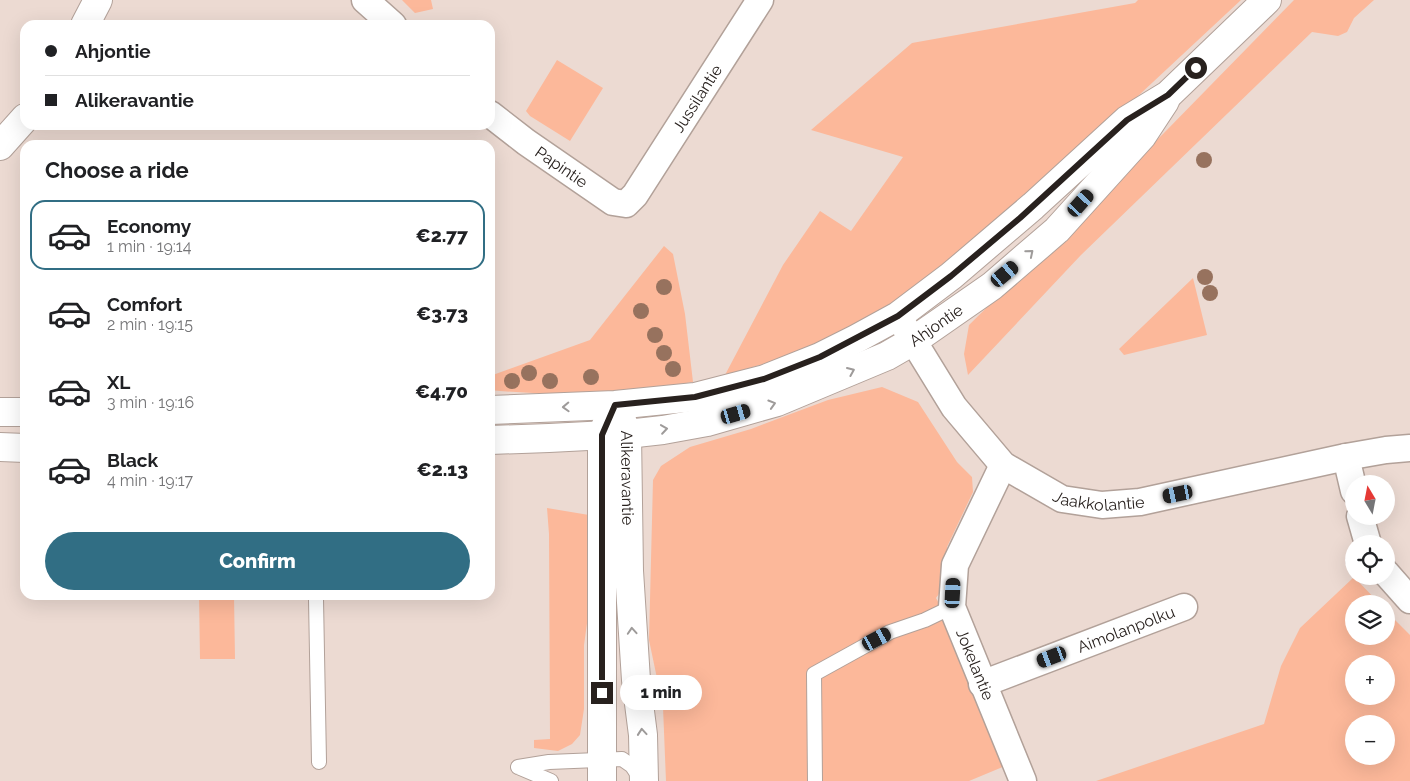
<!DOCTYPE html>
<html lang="en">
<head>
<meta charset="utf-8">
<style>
  body { margin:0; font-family:Raleway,sans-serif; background:#f2f2f2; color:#202124; height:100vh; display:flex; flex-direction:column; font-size:19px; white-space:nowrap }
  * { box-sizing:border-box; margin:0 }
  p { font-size:16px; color:#757577 }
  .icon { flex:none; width:28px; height:28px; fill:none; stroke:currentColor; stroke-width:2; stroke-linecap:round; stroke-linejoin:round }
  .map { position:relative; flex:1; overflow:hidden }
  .drawer { position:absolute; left:20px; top:140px; width:475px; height:460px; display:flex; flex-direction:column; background:#fff; border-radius:15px; box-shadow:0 5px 20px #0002 }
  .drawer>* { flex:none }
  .hud { position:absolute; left:20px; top:20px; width:475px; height:110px; border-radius:15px; box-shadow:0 5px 20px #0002; display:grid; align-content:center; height:110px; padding:0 25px; background:#fff }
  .needle { width:32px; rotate:350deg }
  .tools { position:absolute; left:1345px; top:475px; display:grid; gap:10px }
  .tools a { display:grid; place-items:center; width:50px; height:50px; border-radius:50%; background:#fff; box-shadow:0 5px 20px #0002; font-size:25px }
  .end { position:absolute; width:22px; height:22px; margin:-11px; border:6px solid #28211e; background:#fff; box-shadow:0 0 0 2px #fff }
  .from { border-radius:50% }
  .bubble { position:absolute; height:35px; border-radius:18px; background:#fff; box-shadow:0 5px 20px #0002; font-size:16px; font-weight:800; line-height:35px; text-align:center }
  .car { position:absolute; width:15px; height:30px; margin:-15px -8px; border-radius:6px; box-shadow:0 0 4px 1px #0007; background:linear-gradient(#222 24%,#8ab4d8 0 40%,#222 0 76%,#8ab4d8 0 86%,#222 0) }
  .hud b { display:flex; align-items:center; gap:18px; height:48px; font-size:19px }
  .hud b+b { border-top:1px solid #e0e0e0 }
  .hud i { width:12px; height:12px; background:#202124 }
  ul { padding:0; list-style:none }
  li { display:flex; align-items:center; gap:15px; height:70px; margin:0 10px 8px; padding:0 15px; border:2px solid transparent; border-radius:15px }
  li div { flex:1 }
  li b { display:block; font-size:19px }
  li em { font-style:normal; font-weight:800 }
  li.current { border-color:#316e84 }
  li>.icon { width:45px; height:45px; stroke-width:1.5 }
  h2 { padding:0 25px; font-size:22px; line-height:60px }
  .button { display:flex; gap:10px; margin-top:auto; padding:10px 25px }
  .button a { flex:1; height:58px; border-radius:30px; background:#316e84; color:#fff; font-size:20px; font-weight:800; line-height:58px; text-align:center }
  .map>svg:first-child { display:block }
  .green { fill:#fcb89a; fill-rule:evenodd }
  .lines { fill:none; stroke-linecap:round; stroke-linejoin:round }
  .service-casing { stroke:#b2a199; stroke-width:16 }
  .minor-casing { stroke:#b2a199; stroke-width:29 }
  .tertiary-casing { stroke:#b2a199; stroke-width:30 }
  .secondary-casing { stroke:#b2a199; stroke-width:30 }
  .service { stroke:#fff; stroke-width:14 }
  .minor { stroke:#fff; stroke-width:26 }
  .tertiary { stroke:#fff; stroke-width:28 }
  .secondary { stroke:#fff; stroke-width:28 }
  .tree { fill:#97725e }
  .oneway { stroke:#9e9b9a }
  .route { stroke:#28211e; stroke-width:6 }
  .labels { text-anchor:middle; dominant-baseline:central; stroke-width:4.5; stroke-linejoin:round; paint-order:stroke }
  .street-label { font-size:16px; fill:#28211e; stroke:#fff }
</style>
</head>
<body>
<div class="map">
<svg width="1410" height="781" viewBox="0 0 1410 781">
  <rect width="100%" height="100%" fill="#ecdad2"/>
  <path class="green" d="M402,0H431L433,9L415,13Z
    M1138,0H1241L991,233L904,301L815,349L725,375L783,265L820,211L851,231L903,157L811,130L912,43L1135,3Z
    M1294,0H1374L1354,18L1347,32L1338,36L1312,32L1081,255L968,375L964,354L969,325L1163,134Z
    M557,60L603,88L570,141L530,116L526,111Z
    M664,246L673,254L685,314L693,382C626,393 557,397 490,390V376L590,340Z
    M1193,278L1207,335L1124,355L1119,349Z
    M882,387L918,402L957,462L972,477L973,492L947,547L946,584L936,598L950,624L1005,766L969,781H666L663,707L649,640L653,480L661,466L690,447L751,429L828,400Z
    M547,508L589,515L593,580L584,645V709L580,735L572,744L558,751L534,748V740L550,739L549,534Z
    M1354,577L1380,604H1354V636H1386V611L1410,635V781H1096L1264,724L1281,666L1300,628ZM1354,664H1386V696H1354ZM1354,724H1386V756H1354Z
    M199,595H234L235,659H200Z"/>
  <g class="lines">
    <defs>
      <path id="service" d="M1353,561H1354
        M316,599L319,762
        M518,767L549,762L622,759L632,766L640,778
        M518,767L551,781
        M815,781L814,674L890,632L925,620L952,607"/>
      <g id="minor">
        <path d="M365,0L393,25"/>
        <path id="s1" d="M490,114L526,142L613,202L626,204L635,195L760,0"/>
        <path id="s2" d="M898,316L954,407L1003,465L1062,499L1102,505L1140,502L1346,457L1386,450L1410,448"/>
        <path d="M1346,457L1354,491"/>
        <path id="s3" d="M1003,465L955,565L952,607L1023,781"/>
        <path d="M1360,516L1368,544"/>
        <path d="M1386,573L1410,600"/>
        <path id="s4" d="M982,684L1184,607"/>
      </g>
      <path id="tertiary" d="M85,25L98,0
        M0,146L25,118"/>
      <g id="secondary">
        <path d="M490,410L615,405L695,397L765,379L820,357L856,339L898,316L951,276L1033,206L1127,120L1168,95L1267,0"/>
        <path d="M0,412H25"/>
        <path id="s5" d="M621,418L627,434L629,571L636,680L643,735L644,781"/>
        <path id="s6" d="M490,440L549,438L627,434L663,430L707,422L777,402L887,356L913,341L992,286L1057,230L1142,136L1165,101"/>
        <path d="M0,447L25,448"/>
        <path d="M602,781V435L609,418"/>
      </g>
    </defs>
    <use href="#service" class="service-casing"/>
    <use href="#minor" class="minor-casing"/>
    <use href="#tertiary" class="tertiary-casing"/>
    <use href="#secondary" class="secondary-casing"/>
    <use href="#service" class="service"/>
    <use href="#minor" class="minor"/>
    <use href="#tertiary" class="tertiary"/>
    <use href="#secondary" class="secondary"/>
  </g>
  <g class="tree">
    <circle cx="1204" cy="160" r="8"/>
    <circle cx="1205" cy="277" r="8"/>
    <circle cx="664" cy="287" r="8"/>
    <circle cx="1210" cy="293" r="8"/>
    <circle cx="641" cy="311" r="8"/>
    <circle cx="655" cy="335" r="8"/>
    <circle cx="664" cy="353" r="8"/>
    <circle cx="673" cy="369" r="8"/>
    <circle cx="529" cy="373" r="8"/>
    <circle cx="591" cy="377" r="8"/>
    <circle cx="512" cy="381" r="8"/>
    <circle cx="550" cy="381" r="8"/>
  </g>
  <defs><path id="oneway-chevron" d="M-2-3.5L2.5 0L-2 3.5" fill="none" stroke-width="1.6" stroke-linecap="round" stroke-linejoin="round" transform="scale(1.25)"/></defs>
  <g class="oneway">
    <use href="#oneway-chevron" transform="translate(1030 253) rotate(-40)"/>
    <use href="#oneway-chevron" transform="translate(851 371) rotate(-23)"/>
    <use href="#oneway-chevron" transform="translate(772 404) rotate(-17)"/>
    <use href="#oneway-chevron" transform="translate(566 407) rotate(178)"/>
    <use href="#oneway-chevron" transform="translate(664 429) rotate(-8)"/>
    <use href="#oneway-chevron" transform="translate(632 631) rotate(-94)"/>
    <use href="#oneway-chevron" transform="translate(642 732) rotate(-95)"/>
  </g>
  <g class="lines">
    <path class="route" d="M602,693V435L615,405L695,397L764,379L820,357L898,316L951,276L1020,218L1127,120L1168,95L1196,68"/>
  </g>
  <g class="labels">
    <g class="street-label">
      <text stroke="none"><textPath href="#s1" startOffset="292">Jussilantie</textPath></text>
      <text stroke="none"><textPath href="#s1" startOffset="89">Papintie</textPath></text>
      <text stroke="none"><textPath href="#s6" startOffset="468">Ahjontie</textPath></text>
      <text stroke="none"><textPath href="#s5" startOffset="61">Alikeravantie</textPath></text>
      <text stroke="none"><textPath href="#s2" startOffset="288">Jaakkolantie</textPath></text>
      <text stroke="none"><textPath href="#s4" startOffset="154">Aimolanpolku</textPath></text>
      <text stroke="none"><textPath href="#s3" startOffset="215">Jokelantie</textPath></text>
    </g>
  </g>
</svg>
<div class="tools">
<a><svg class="needle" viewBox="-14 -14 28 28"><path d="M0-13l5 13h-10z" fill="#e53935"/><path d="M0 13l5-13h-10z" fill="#757577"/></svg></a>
<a><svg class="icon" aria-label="locate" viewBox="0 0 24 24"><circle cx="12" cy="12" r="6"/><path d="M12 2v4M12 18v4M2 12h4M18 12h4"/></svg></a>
<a><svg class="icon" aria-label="layers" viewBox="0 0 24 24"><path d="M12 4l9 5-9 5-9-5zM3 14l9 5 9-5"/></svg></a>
<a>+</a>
<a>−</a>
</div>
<i class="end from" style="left:1196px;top:68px"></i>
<i class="end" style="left:602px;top:693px"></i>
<div class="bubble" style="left:620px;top:675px;width:82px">1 min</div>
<i class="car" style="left:1081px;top:203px;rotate:42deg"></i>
<i class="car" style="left:1005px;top:274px;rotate:50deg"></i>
<i class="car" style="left:736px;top:414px;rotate:74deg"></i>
<i class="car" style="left:1178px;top:494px;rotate:258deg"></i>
<i class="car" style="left:953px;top:593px;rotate:3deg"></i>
<i class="car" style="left:877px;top:639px;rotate:62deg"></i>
<i class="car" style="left:1052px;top:657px;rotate:249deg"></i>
<div class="hud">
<b><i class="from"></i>Ahjontie</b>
<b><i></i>Alikeravantie</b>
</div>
<section class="drawer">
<h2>Choose a ride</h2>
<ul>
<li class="current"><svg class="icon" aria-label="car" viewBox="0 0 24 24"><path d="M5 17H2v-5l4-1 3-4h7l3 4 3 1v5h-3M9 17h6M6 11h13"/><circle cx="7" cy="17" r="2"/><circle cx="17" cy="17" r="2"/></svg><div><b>Economy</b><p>1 min · 19:14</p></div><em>€2.77</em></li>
<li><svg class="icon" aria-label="car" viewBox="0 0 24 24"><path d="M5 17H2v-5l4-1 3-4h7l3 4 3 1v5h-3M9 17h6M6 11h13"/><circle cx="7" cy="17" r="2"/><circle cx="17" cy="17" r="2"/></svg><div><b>Comfort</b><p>2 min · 19:15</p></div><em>€3.73</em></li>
<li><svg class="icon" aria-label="car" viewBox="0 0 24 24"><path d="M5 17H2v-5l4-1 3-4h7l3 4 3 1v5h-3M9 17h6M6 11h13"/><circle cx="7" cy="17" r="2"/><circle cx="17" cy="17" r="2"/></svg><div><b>XL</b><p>3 min · 19:16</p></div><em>€4.70</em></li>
<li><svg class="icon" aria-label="car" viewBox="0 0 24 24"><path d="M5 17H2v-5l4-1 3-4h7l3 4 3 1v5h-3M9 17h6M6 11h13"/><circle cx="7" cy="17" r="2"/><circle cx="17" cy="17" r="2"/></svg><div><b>Black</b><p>4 min · 19:17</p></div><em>€2.13</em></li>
</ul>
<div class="button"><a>Confirm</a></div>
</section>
</div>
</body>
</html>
